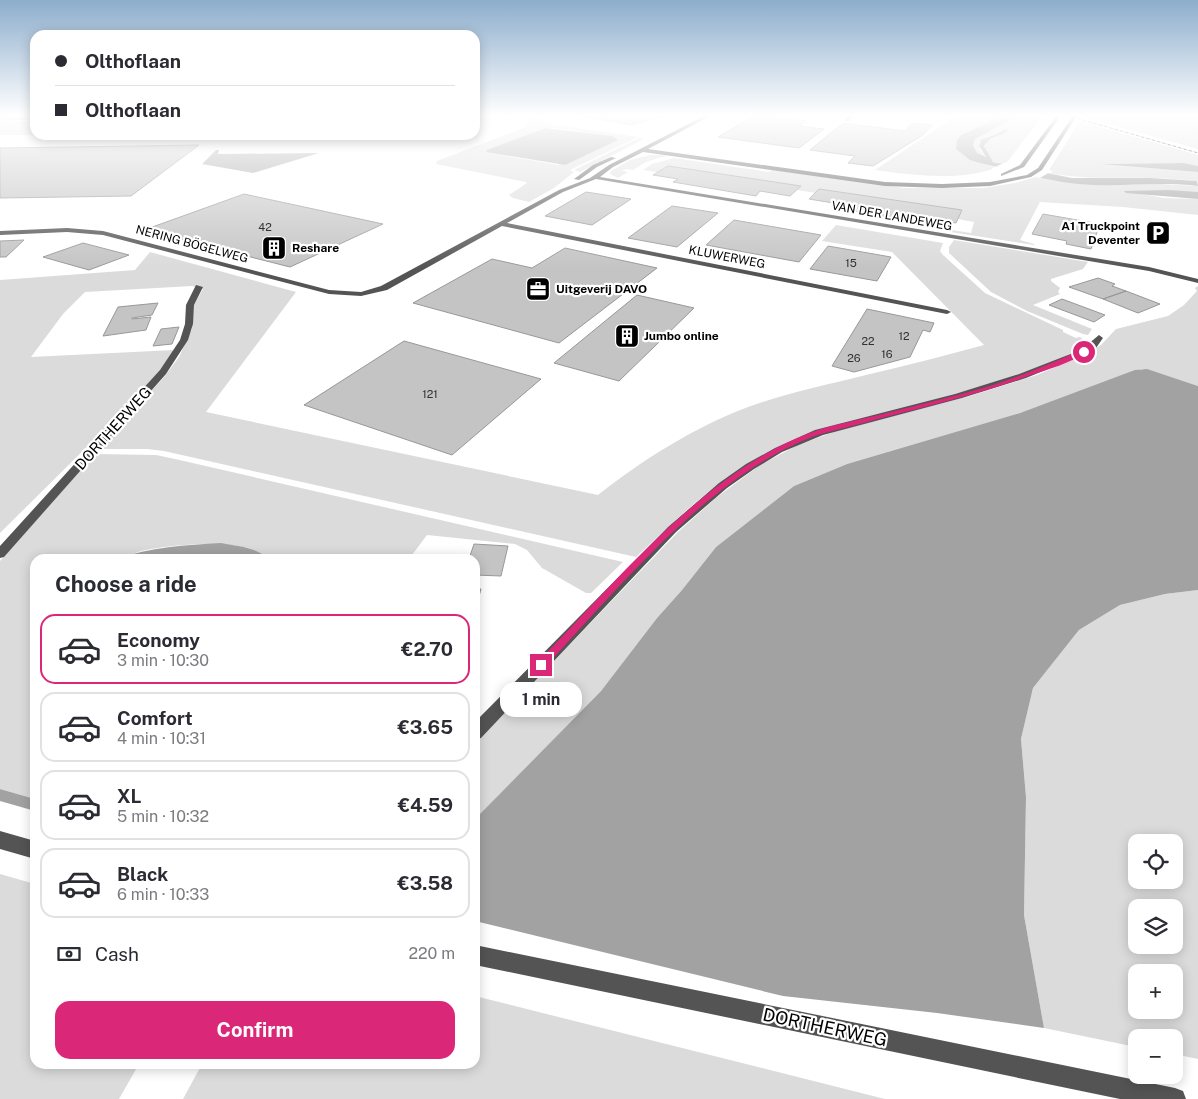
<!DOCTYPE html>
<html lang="en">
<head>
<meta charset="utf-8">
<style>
  body { margin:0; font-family:"Public Sans",sans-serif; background:#f7f7f7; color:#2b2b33; height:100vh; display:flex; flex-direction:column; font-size:19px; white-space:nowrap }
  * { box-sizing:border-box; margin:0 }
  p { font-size:16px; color:#7c7c81 }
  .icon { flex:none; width:28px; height:28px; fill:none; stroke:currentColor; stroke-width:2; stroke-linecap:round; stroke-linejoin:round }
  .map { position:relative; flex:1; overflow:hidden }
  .sheet { position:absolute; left:30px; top:554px; width:450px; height:515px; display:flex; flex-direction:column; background:#fff; border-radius:15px; box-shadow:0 2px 12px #0003 }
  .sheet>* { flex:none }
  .guide { position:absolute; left:30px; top:30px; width:450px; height:110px; border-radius:15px; box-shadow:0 2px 12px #0003; display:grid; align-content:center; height:110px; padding:0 25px; background:#fff }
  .fabs { position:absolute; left:1128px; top:834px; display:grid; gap:10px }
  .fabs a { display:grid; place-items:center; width:55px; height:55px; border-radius:10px; background:#fff; box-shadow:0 2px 12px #0003; font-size:25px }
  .end { position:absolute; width:22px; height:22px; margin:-11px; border:6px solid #db2777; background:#fff; box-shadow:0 0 0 2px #fff }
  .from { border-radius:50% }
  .bubble { position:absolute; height:35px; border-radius:15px; background:#fff; box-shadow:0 2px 12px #0003; font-size:16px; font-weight:700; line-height:35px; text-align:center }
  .guide b { display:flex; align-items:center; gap:18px; height:48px; font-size:19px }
  .guide b+b { border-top:1px solid #e1e1e2 }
  .guide i { width:12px; height:12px; background:#2b2b33 }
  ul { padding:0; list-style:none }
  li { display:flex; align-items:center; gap:15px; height:70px; margin:0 10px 8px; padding:0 15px; border:2px solid #e1e1e2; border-radius:15px }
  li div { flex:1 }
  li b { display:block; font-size:19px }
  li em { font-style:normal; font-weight:700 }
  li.active { border-color:#db2777 }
  li>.icon { width:45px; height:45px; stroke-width:1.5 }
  h2 { padding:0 25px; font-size:22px; line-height:60px }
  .pay { display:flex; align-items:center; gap:12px; height:55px; padding:0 25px; font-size:19px }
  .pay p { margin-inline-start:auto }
  .cta { display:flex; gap:10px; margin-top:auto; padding:10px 25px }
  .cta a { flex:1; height:58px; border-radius:15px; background:#db2777; color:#fff; font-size:20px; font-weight:700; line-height:58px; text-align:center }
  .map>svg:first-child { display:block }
  .green { fill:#dbdbdb; fill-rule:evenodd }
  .water { fill:#a2a2a2 }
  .pier { fill:#fff }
  .building { fill:#c4c4c4; stroke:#989898 }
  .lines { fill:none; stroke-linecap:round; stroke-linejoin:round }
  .minor { fill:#545454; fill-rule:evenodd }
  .rail { stroke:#000; stroke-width:1; stroke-dasharray:3 1 0.5 1; stroke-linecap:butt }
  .route { fill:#db2777 }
  .labels { text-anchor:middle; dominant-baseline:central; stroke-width:4.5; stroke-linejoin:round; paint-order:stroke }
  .far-number-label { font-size:11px; fill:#313131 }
  .far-street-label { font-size:12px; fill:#000; stroke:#fff }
  .far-poi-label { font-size:12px; font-weight:bold; fill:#000; stroke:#fff; text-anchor:start }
  .street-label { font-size:15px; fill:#000; stroke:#fff }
  .near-street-label { font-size:18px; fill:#000; stroke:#fff }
</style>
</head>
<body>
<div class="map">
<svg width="1198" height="1099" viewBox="0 0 1198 1099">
  <rect width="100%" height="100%" fill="#fff"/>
  <path class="green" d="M923,114H996L999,118L961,135L980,163L995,167L991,169H993C956,181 913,175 875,170L956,116Z
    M1010,114H1044L1007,162L1002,164L992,161L984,147L990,139L1007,132C998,131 985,136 979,143L980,150L985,157L977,153L973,145L975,139L1009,121L1012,115Z
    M1085,114H1198V149L1084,117Z
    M529,118H542V123L638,137L570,170L574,172L554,188L529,202L513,198L509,195L527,183L526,182L436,164L437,161L526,127L528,124ZM553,128L612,136L558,165L486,152L540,129Z
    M35,121V135H41H0V122Z
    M1080,121L1198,155V166L1184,163L1100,164L1198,172V181C1182,180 1167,178 1151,178C1117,177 1085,180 1050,173L1053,171L1049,170Z
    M639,138L644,139L580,172L574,170Z
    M650,155H668L646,162L633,170L626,169L622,171L628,172L618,178L610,174L611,171L630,160Z
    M674,158L769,172L772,170L905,188H983L1015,183L1039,176L1090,185L1162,184L1198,186V192L1125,191L1164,198L1198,199V215L1123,207L1040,202L1020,240L1034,244V245L944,231L945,229L971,233L974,222L958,219L962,210L820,189L816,193L797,190L800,186L668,166L657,172L643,170L652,164Z
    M836,225L943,243L940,251L943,255L985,293L1063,330V332L1076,338L1080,337L1088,343C1078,356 1053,362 1038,367C997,382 954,395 912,406C867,417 823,425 782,445C725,471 681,515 636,557L164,451L147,449H99L165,376L179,357L192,329L194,305L203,289L192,286L85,292L63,314L31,357L174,350L162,368L129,405L0,533V280L135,270L150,252L296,292L206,412L598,495C644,459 693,428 748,407C786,393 826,385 866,375C905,366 944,356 984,345L892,252L822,241Z
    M954,240L1088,262L1083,269L1051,279V281L1060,288L1058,292L1060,294L1033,305L1092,329L1088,335L1083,334L1027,311L991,292L949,253V247Z
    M1198,286V386L1152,371L1141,369L1020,413L847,464L794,486L716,547L682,590L657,618L601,691L475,819V743L678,532L717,497L760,465L798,445L839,430L970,396L1037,375L1088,353L1101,345L1116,329L1168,316L1184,305L1197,291L1195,288Z
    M95,454L156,455L175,459L623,562L591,593H586L542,568L527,550L515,544L427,535L409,559H268C249,536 169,545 141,551C133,553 125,558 116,559C92,562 60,559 35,559V799L0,789V561Z
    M1198,590V1059L1174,1054V1038H1136V1047L1044,1028L1024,915L1026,797L1021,739L1033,688L1079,630L1120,605L1165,594ZM1136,842H1174V880H1136ZM1136,908H1174V945H1136ZM1136,972H1174V1010H1136Z
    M0,874L35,884V1064H139L119,1099H0Z
    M475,996L885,1099H183L202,1064H475Z"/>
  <path class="water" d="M996,114H1010L1014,118L975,139L973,145L977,153L986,157L979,146L981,140L1007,129V132L990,139L984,146L993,162L1072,178H1150L1197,181L1198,186C1158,181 1118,188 1078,184C1045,181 1012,170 980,163L970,160L956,149L957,140L961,135L998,118Z
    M545,128L612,136L618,140L565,165L486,152L487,150Z
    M216,150H219L218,154L319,153L253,173L202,164Z
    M1184,163L1198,166V172L1100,164Z
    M1169,190L1198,192V199L1126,193L1124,191Z
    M1147,369L1198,386V590L1165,594L1120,605L1079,630L1033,688L1021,739L1026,797L1024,915L1044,1028L937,1013L783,996L475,921V819L601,691L657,618L682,590L716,547L794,486L847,464L1020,413L1135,370Z
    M221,543C236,546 258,547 268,559H116C151,547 185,545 221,543Z
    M0,789L35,799V811L0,801Z"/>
  <path class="pier" d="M1004,163L1050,172L1040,178L993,168Z"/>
  <path class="building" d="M0,114H35V119L0,120Z
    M659,114L660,117L631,125L572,114Z
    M755,115L806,121L800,126L824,129L799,148L718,137Z
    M843,123L905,131L912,123L932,125L923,135L873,166L848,163L855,156L810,150Z
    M199,145L131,196L0,198V148Z
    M668,166L801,186L790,196L760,191L756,196L673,182L678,179L653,175Z
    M819,189L962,210L956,223L922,218L919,222L836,208L839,204L809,199Z
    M586,192L631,199L592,225L545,216Z
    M244,194L383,224L290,267L144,230Z
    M672,206L718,213L677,247L628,238Z
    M1043,214L1100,224L1091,249L1066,244L1067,241L1032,234Z
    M734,220L821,235L799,262L706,245Z
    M24,240L6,257H0V241Z
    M83,243L129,255L89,270L43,257Z
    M828,246L891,257L877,281L810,269Z
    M565,248L657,268L559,343L413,303L492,259L532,268Z
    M1098,278L1115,284L1112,286L1126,291L1103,299L1069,287Z
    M1126,291L1160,304L1138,313L1103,299Z
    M637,295L694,308L619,381L554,363Z
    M1062,299L1105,315L1094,322L1049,305Z
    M158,303L152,315L132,318V319L151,317L146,330L103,336L118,307Z
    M867,309L934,323L930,332L923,330L910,357L854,372L832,366Z
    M179,327L172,344L153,346L161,329Z
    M404,341L541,379L452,455L304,405Z
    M474,544L508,546L501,576L475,575V559H469Z
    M475,588L481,589L475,611Z"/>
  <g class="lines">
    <path class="minor" d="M708,114H714L648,149L885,182L942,184L990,182L1027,175L1038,168L1074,114H1078L1042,170L1031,177L990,186L942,188L885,186L643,152L613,167L600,177L1149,267L1198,279V283L1149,271L596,179L563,192L507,223L947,310L951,312L947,314L502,226L387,290L361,296L329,294L103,235L67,232L0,235V231L67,228L103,231L329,290L361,292L381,286L559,190L590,178L609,165Z
      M850,114H855L849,121H845Z
      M1058,114H1062L1024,167L1001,176V174L1020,165Z
      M611,157L616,158L597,167L579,180L574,179L593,165Z
      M196,285L203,287L194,305L193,324L188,340L166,374L4,557L0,558V546L160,370L180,340L185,324L186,305Z
      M1099,335L1103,338L1096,348L1087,353L1026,378L962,398L823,435L782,452L754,469L727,488L676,532L481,738L475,740V722L668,527L719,483L746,464L775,448L815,430L955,394L1019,374L1081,350Z
      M0,831L35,841V859L0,849Z
      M475,945L1175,1088L1183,1091L1186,1099H1120L475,965Z"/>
    <path class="rail" d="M1062,114L1198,153"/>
  </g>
  <linearGradient id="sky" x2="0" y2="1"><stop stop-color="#8cadcc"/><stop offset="0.43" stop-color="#fff"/><stop offset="1" stop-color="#fff" stop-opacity="0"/></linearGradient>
  <rect width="1198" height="268" fill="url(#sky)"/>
  <path class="route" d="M1081,350L1086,352C1071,363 1049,369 1031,375C980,394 927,406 874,420C854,426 832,430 812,437C708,477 619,588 544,668H538V662C615,583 702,475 807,434C833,424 864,419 891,412C925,403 960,395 993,385C1023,375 1053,363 1081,350Z"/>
  <defs>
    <symbol id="parking-square" viewBox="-11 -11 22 22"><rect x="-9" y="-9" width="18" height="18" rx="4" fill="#000" stroke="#fff"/><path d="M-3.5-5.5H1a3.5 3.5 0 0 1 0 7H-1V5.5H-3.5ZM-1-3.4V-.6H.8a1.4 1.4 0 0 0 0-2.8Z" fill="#fff"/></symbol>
    <symbol id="building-square" viewBox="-11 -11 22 22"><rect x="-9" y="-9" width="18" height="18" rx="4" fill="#000" stroke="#fff"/><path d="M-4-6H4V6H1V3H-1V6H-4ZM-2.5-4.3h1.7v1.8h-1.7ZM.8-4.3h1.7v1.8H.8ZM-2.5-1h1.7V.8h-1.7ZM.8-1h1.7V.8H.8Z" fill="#fff"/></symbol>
    <symbol id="office-square" viewBox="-11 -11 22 22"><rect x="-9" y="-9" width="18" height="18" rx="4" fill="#000" stroke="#fff"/><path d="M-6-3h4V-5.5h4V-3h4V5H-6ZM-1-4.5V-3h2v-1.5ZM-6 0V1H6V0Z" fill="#fff"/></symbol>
  </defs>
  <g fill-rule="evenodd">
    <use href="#parking-square" x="1144" y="219" width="28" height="28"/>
    <use href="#building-square" x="260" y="234" width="28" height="28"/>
    <use href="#office-square" x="524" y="275" width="28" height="28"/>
    <use href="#building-square" x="613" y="322" width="28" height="28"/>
  </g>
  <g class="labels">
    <g class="far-number-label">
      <text x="265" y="227">42</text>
      <text x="851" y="263">15</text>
      <text x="904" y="336">12</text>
      <text x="868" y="341">22</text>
      <text x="887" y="354">16</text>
      <text x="854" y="358">26</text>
      <text x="430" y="394">121</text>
    </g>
    <g class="far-street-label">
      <text transform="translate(892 216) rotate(10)">VAN DER LANDEWEG</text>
      <text transform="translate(192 244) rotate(15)">NERING BÖGELWEG</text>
      <text transform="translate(727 257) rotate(11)">KLUWERWEG</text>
    </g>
    <g class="far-poi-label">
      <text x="1140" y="226" text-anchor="end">A1 Truckpoint<tspan x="1140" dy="14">Deventer</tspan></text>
      <text x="292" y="248">Reshare</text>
      <text x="556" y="289">Uitgeverij DAVO</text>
      <text x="644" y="336">Jumbo online</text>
    </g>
    <g class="street-label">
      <text transform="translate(113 428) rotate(-48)">DORTHERWEG</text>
    </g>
    <g class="near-street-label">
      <text transform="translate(825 1027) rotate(12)">DORTHERWEG</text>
    </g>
  </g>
</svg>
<div class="fabs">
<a><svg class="icon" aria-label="locate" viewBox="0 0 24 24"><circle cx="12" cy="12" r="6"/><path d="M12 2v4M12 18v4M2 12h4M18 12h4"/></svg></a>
<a><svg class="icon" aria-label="layers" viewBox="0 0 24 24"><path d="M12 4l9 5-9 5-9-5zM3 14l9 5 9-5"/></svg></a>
<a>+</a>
<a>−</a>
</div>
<i class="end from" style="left:1084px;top:352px"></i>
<i class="end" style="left:541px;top:665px"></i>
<div class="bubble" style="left:500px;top:682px;width:82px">1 min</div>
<div class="guide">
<b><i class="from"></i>Olthoflaan</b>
<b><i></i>Olthoflaan</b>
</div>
<section class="sheet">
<h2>Choose a ride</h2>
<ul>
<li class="active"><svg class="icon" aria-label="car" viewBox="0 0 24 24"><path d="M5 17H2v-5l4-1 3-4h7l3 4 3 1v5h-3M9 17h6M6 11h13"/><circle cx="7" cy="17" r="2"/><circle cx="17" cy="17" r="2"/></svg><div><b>Economy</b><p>3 min · 10:30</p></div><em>€2.70</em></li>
<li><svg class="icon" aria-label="car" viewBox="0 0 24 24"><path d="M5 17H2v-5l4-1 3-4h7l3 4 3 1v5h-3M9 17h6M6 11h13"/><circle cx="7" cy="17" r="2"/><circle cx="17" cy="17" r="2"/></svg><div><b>Comfort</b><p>4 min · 10:31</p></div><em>€3.65</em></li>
<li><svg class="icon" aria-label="car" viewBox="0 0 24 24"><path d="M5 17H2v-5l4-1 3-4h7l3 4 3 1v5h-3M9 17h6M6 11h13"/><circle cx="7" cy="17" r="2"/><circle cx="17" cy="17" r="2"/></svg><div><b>XL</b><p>5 min · 10:32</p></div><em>€4.59</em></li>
<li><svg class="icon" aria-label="car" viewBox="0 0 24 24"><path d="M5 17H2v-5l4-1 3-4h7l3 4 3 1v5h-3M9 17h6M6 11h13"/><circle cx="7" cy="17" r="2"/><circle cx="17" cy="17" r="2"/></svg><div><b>Black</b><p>6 min · 10:33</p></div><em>€3.58</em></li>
</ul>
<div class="pay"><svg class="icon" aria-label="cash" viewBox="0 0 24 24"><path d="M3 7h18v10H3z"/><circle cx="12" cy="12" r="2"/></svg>Cash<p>220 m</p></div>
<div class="cta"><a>Confirm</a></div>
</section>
</div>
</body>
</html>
